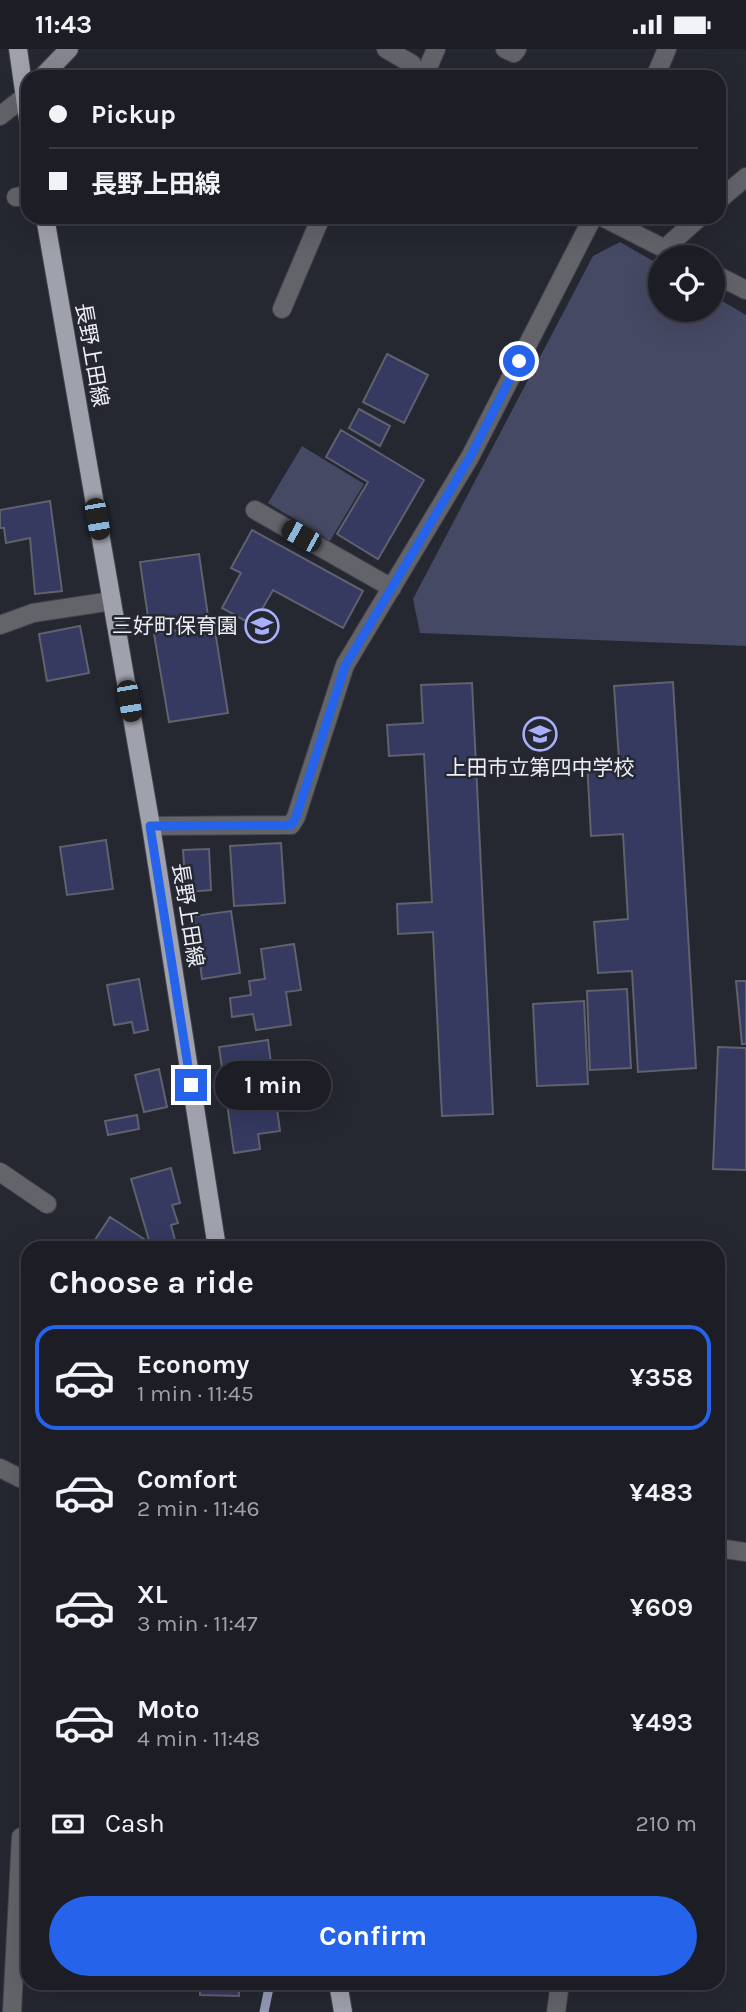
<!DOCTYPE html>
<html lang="en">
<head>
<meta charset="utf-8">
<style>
  body { margin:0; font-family:Karla,"Noto Sans JP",sans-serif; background:#292a32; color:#f1f3f6; height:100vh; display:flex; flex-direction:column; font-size:26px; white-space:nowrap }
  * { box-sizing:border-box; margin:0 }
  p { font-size:23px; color:#a0a2a7 }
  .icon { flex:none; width:38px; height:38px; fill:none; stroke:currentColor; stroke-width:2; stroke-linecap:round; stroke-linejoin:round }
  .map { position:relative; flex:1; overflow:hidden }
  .drawer { position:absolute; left:21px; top:1192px; width:704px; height:749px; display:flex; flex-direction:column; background:#1c1d25; border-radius:21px; box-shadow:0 7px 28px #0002,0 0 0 2px #3a3b42 }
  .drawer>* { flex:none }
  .banner { position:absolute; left:21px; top:21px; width:705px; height:154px; border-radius:21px; box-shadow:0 7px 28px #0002,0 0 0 2px #3a3b42; display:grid; align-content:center; height:154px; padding:0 28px; background:#1c1d25 }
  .fabs { position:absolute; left:648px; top:196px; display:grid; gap:14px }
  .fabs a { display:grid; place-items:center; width:77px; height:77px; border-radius:50%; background:#1c1d25; box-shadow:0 7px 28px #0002,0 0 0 2px #3a3b42; font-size:35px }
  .end { position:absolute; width:32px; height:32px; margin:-16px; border:9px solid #2563eb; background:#fff; box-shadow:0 0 0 4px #fff }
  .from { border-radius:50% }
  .bubble { position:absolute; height:49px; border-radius:24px; background:#1c1d25; box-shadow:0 7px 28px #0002,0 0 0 2px #3a3b42; font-size:23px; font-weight:700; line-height:49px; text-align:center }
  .car { position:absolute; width:21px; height:42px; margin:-21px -10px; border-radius:9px; box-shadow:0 0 5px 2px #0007; background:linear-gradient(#222 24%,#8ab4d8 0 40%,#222 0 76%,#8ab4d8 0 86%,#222 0) }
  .banner b { display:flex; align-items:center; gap:24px; height:66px; font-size:26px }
  .banner b+b { border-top:2px solid #3a3b42 }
  .banner i { width:18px; height:18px; background:#f1f3f6 }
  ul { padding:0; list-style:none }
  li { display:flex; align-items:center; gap:21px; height:105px; margin:0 14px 10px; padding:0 14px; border:4px solid transparent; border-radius:21px }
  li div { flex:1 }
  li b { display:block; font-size:26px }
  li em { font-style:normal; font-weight:700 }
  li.current { border-color:#2563eb }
  li>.icon { width:63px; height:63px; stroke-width:1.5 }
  h2 { padding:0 28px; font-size:32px; line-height:84px }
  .pay { display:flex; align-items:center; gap:18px; height:77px; padding:0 28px; font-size:26px }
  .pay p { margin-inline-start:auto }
  .button { display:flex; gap:14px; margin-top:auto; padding:14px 28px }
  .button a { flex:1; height:80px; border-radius:42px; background:#2563eb; color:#fff; font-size:28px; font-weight:700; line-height:80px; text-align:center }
  .status { display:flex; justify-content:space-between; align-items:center; height:49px; padding:0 35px; background:#1c1d25; direction:ltr }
  .status svg { height:19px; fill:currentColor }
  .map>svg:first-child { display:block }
  .green { fill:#464963 }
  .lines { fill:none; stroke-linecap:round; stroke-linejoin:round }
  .stream { stroke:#9599b9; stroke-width:9 }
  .building { fill:#363960; stroke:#60616e; stroke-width:2 }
  .service-casing { stroke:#41434d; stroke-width:20 }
  .pedestrian-casing { stroke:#41434d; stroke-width:20 }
  .minor-casing { stroke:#41434d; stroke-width:20 }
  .tertiary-casing { stroke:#41434d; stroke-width:20 }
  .secondary-casing { stroke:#41434d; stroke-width:20 }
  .primary-casing { stroke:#41434d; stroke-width:20 }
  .service { stroke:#63646a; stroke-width:18 }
  .pedestrian { stroke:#63646a; stroke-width:18 }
  .minor { stroke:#63646a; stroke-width:18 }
  .tertiary { stroke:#63646a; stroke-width:18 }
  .secondary { stroke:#85868f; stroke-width:18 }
  .primary { stroke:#9fa1ac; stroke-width:18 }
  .route { stroke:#2563eb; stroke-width:9 }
  .labels { text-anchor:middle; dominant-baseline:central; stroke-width:5; stroke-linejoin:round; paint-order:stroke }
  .street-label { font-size:21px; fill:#eeeff6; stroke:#252731 }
  .poi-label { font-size:21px; fill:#eeeff6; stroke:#252731; text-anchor:end }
</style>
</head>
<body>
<div class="status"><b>11:43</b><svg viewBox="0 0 49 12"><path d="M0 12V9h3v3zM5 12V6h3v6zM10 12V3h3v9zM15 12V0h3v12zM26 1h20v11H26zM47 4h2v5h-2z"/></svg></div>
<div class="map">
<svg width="746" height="1963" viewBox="0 0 746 1963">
  <rect width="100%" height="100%" fill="#252731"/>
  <path class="green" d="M620,193L660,216V261H712V246L746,266V597L420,584L413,550L593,207Z
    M302,397L364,435L330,492L268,454Z"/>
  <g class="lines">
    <path class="stream" d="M264,1963L270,1934"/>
  </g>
  <path class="building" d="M387,305L428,326L404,374L363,353Z
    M359,360L390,377L380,397L349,379Z
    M341,381L424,431L378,510L337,485L368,433L326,408Z
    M50,452L62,542L35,545L30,489L6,494L4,479H0V461Z
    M252,481L363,542L343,579L273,541L253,576L222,559L241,524L231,519Z
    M199,505L208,567L149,575L140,513Z
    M214,575L228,664L169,673L154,585Z
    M80,577L89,624L47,632L39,585Z
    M673,633L696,1019L638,1023L632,922L598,924L594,873L628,870L623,785L591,787L587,712L619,711L614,637Z
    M472,634L493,1065L442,1067L433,883L398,885L397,855L432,853L424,705L389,707L387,676L423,674L421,636Z
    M106,791L113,840L67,846L60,798Z
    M281,794L285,854L234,857L230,797Z
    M209,800L211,841L186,843L183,801Z
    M231,862L240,924L202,930L194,867Z
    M294,895L301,941L286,943L291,976L256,981L253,965L232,968L230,949L251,946L249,932L265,930L261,900Z
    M139,930L148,981L134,984L132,973L114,976L107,936Z
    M736,932H746V995H742Z
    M627,940L631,1019L590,1021L587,942Z
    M584,952L588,1035L537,1037L533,955Z
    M268,991L280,1082L258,1085L260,1100L234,1104L219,998Z
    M718,998L746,999V1121L713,1120Z
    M159,1020L167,1058L144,1063L135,1026Z
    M137,1066L139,1080L108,1086L105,1072Z
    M171,1119L180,1154L172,1156L178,1174L171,1176L175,1191L151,1198L131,1130Z
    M110,1168L144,1190L138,1199H94L91,1197Z
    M200,1934H239V1947L200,1946Z"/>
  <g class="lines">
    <defs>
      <path id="service" d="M505,0L514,4L517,0
        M424,28L436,0
        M655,28L667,0
        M719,151L746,128
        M664,200L700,168
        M282,260L321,168
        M255,461L392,539
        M0,1123L47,1155
        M12,1963L21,1788"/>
      <path id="pedestrian" d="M16,148L28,146"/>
      <path id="minor" d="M386,0L412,15L415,28
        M602,168L681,208
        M712,224L746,241
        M0,576L33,564L112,552
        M151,777L291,776L296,768L345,616L470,408L593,168
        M0,1419L28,1433
        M718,1499L746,1503
        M556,1963L560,1934"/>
      <path id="tertiary" d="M0,67L24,48"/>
      <path id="secondary" d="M42,28L69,0"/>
      <path id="primary" d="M18,0L28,70
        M45,168L151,777L217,1199
        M338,1934L343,1963"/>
    </defs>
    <use href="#service" class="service-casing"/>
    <use href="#pedestrian" class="pedestrian-casing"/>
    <use href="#minor" class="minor-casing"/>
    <use href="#tertiary" class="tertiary-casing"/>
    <use href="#secondary" class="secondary-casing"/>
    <use href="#primary" class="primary-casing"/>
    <use href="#service" class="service"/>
    <use href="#pedestrian" class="pedestrian"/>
    <use href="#minor" class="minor"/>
    <use href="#tertiary" class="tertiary"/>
    <use href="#secondary" class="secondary"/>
    <use href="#primary" class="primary"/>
  </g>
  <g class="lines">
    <path class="route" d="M191,1036L150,777L291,776L296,768L345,617L470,408L519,312"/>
  </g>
  <defs>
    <symbol id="school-ring" viewBox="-11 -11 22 22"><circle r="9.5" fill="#252731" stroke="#a8b0fc" stroke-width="1.5"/><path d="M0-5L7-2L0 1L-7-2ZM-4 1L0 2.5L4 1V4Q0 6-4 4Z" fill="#a8b0fc"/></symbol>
  </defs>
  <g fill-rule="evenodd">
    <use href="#school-ring" x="243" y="558" width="38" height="38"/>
    <use href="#school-ring" x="521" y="666" width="38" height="38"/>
  </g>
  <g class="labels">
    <g class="street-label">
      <text transform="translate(92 306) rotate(80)">長野上田線</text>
      <text transform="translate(188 866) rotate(81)">長野上田線</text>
    </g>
    <g class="poi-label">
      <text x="238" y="577">三好町保育園</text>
      <text x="540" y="719" text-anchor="middle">上田市立第四中学校</text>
    </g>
  </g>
</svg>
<div class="fabs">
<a><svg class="icon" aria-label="locate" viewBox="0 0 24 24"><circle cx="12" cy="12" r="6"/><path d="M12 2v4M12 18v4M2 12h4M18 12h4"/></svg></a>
</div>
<i class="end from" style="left:519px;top:312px"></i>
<i class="end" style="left:191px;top:1036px"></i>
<div class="bubble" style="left:215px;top:1012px;width:116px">1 min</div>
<i class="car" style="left:97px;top:470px;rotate:170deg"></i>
<i class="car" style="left:301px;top:487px;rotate:299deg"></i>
<i class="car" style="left:129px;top:652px;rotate:170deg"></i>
<div class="banner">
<b><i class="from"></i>Pickup</b>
<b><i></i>長野上田線</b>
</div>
<section class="drawer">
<h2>Choose a ride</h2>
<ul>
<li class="current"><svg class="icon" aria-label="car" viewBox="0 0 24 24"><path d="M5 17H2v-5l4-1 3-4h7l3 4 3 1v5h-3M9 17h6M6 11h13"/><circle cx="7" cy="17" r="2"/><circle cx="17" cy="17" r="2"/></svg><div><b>Economy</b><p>1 min · 11:45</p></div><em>¥358</em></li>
<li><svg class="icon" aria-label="car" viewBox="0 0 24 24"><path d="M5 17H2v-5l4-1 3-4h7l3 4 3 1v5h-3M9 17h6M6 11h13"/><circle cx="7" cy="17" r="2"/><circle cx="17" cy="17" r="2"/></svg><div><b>Comfort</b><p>2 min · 11:46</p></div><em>¥483</em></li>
<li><svg class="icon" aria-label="car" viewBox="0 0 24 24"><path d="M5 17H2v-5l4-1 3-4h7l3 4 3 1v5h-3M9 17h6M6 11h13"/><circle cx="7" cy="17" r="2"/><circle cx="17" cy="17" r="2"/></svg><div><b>XL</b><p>3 min · 11:47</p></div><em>¥609</em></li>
<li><svg class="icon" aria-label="car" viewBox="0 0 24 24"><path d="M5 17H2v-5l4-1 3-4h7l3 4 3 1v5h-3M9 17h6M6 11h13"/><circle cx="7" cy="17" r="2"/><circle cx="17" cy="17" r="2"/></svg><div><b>Moto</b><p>4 min · 11:48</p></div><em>¥493</em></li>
</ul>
<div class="pay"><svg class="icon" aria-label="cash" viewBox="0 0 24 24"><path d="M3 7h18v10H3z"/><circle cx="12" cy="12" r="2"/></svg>Cash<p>210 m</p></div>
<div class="button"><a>Confirm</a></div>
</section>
</div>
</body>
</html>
